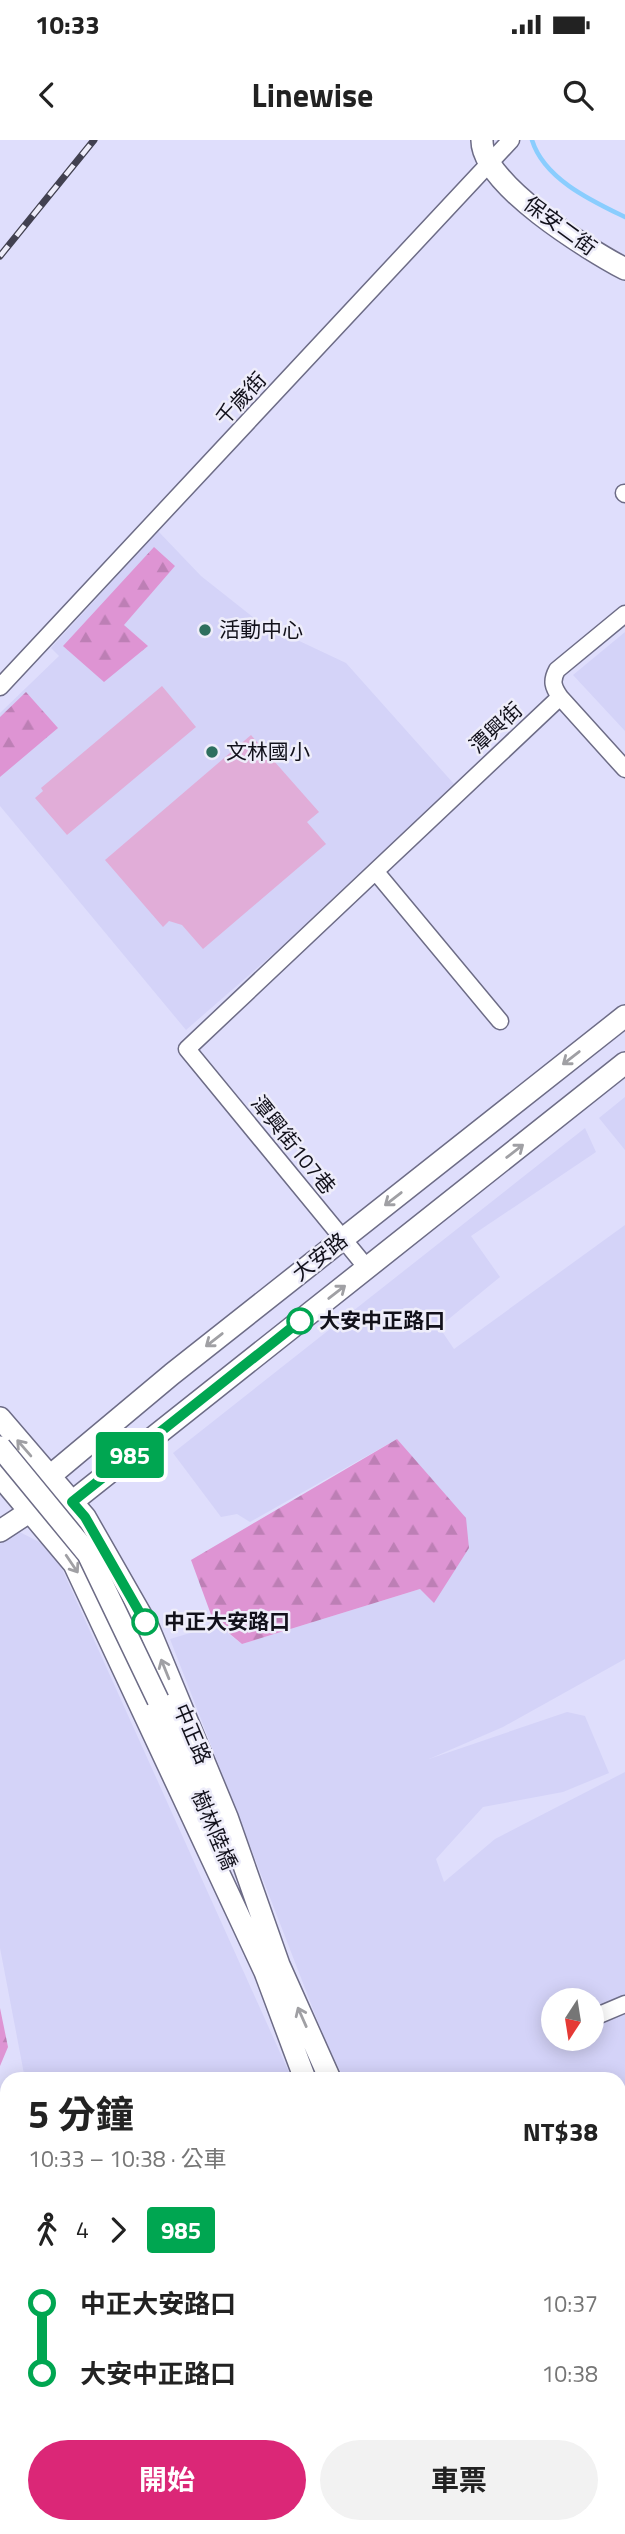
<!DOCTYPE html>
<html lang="zh-TW">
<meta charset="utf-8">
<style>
body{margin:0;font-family:"Titillium Web","Noto Sans TC",sans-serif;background:#f2f2f2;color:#222;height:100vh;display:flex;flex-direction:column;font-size:26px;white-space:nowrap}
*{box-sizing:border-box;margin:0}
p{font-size:23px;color:#767676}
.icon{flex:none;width:38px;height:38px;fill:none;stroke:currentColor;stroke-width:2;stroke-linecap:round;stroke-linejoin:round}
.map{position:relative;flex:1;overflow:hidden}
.side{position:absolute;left:0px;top:1932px;width:626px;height:462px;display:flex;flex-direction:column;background:#fff;border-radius:21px 21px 0 0;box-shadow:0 4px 18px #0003}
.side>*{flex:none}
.badge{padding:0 14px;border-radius:5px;font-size:24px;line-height:46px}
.needle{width:46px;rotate:192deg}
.buttons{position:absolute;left:541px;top:1848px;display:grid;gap:14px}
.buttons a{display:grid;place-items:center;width:63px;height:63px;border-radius:50%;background:#fff;box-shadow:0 4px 18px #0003;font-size:35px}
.map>.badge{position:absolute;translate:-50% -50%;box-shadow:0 0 0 4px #fff}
.legs{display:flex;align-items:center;gap:10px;height:77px;padding:0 28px;font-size:23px}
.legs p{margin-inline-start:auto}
.headline{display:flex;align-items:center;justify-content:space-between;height:119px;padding:0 28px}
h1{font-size:38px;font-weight:700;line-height:52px}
.action{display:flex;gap:14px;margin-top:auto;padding:14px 28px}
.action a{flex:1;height:80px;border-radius:42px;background:#db2777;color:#fff;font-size:28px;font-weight:700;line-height:80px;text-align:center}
.action a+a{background:#f2f2f2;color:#222}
ul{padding:0 28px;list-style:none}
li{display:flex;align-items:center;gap:24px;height:70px;font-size:26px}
li i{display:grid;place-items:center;width:10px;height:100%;margin:0 9px;background:currentColor}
li i::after{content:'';width:18px;height:18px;margin:-9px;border:5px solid;border-radius:50%;background:#fff}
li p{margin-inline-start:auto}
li:first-child i{background:linear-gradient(#0000 50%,currentColor 0)}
li:last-child i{background:linear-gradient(currentColor 50%,#0000 0)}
.status{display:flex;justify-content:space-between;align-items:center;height:49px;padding:0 35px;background:#fff;direction:ltr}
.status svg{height:19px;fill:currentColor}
header{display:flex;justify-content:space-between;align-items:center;height:91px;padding:0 28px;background:#fff;font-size:32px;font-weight:700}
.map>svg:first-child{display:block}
</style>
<div class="status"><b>10:33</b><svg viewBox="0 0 49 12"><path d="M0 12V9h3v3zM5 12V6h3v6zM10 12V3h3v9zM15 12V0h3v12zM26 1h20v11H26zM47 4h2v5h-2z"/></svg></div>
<header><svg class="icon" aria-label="back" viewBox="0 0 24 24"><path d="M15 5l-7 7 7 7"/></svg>Linewise<svg class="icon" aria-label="search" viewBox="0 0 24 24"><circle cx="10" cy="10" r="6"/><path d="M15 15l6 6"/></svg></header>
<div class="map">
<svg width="625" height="2394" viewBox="0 0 625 2394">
<defs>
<pattern id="grass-dots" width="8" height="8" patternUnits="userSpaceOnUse" patternTransform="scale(1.75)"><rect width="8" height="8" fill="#e1add8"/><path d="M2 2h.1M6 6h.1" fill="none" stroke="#c094b9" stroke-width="1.8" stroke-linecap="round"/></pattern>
<pattern id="forest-firs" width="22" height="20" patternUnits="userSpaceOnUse" patternTransform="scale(1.75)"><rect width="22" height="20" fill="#de94d3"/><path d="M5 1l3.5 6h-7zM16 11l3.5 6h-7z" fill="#bd7fb5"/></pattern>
</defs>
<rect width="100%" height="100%" fill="#dfdefc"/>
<path fill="#d4d3f8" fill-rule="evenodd" d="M158,391L201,436L259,482L346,523L454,644L280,808L186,890L0,666V573L59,516L51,508Z
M625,492V591L573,535Z
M625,957V1010L599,978Z
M585,988L596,1012L471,1096L500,1137L439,1187L454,1209L625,1085V1519L503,1587L429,1619L567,1572L585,1576L609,1633L563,1652L483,1667L436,1719L444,1742L495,1699L625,1632V2143L620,2141V1939H344L325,1900L170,1499L217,1485L242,1504L420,1449L434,1462L397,1299L250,1382L237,1374L221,1377L173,1313ZM553,1860H592V1899H553Z
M0,1382L53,1409L292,1939H25L0,1808Z
M620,2186L625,2187V2372L620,2366Z"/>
<path fill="url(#grass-dots)" d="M7,2058V2198L0,2210V2074Z"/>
<path fill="url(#forest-firs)" d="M154,407L175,426L124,485L148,506L104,542L63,506Z
M26,552L58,588L0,637V577Z
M397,1299L466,1378L469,1408L434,1463L420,1449L242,1504L213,1480L191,1420Z
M0,1868L8,1907L0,1926Z
M0,2022L7,2024V2058L0,2074Z"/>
<path fill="#e1add8" d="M162,546L196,587L67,695L35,658L43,651L41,648Z
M251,595L319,672L307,682L326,704L203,809L182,785L169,781L163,787L105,720Z
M0,1974L7,1976V2011L0,2010Z"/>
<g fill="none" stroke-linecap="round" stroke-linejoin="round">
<path stroke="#8acdfe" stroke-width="4.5" d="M532,0C544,39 592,61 625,77"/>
<g stroke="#6d6c86" stroke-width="19">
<path id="street" d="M624,353L625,354
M0,547L511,0
M560,557L625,629
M376,732L500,881
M367,1128L187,909L560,557C553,547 551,541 557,530L625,474
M592,1878L625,1864
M0,2274L7,2275
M91,2387L92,2394
M388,2394L399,2387"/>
</g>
<g stroke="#6d6c86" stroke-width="24">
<path id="secondary" d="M482,0C481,44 589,110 625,129
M0,1278L85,1377L149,1489L227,1677L279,1825L330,1939
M0,1336L74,1424L265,1832L305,1939
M31,1367L50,1336L172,1234L625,876
M0,1391L29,1372L72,1362L625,923
M158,1560L202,1662
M575,2387L580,2394
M618,2387L624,2394"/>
</g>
<use href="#street" stroke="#fff" stroke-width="16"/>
<use href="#secondary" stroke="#fff" stroke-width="21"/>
<g stroke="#424150" stroke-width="7">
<path id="rail" d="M0,116L94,0
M0,1980L7,1981
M620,2153L625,2155
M620,2165L625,2167"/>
</g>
<use href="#rail" stroke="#eeedfa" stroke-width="4.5" stroke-dasharray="13" stroke-linecap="butt"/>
<g stroke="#6d6c86" stroke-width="24" stroke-linecap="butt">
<path id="secondary-bridge" d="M0,1307L88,1414L158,1560"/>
</g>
<use href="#secondary-bridge" stroke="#fff" stroke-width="21"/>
</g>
<defs><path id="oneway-shaft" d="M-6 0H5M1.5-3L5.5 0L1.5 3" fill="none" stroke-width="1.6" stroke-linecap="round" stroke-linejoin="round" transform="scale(1.75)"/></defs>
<g stroke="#a0a0a4">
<use href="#oneway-shaft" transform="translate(571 918) rotate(142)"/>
<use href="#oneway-shaft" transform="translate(515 1011) rotate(-38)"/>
<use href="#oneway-shaft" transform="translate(393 1059) rotate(142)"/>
<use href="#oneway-shaft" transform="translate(337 1152) rotate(-38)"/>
<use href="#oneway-shaft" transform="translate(214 1200) rotate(142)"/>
<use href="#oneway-shaft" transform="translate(24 1308) rotate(-131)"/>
<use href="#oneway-shaft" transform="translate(72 1424) rotate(56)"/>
<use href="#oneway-shaft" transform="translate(165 1529) rotate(-112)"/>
<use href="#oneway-shaft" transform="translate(302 1877) rotate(-114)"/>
</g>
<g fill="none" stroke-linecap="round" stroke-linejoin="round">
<g stroke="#fff" stroke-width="16">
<path id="line-1" d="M145,1482L85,1377L72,1362L300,1181"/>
</g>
<use href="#line-1" stroke="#00a651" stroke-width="10"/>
</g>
<g fill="#2e6f5e" stroke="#eeedfa" stroke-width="2.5">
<circle cx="205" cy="490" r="7"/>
<circle cx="212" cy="612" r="7"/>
</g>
<g fill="#fff" stroke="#00a651" stroke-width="3.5">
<circle cx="300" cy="1181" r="12"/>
<circle cx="145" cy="1482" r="12"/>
</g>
<g text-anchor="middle" stroke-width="5" stroke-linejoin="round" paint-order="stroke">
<g font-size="21" fill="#12111b" stroke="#eeedfa">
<text transform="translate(560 86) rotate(36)" y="7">保安二街</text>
<text transform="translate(241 259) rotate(-47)" y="7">千歲街</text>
<text transform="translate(496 588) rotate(-43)" y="7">潭興街</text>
<text transform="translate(293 1005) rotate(51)" y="7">潭興街107巷</text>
<text transform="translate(320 1117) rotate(-38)" y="7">大安路</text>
<text transform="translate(192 1594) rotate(67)" y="7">中正路</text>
<text transform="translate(214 1690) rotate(67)" y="7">樹林陸橋</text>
</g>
<g font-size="21" fill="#12111b" stroke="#eeedfa" text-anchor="start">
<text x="219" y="497">活動中心</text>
<text x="226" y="619">文林國小</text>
</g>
<g font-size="21" font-weight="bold" fill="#12111b" stroke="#eeedfa" text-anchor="start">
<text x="319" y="1188">大安中正路口</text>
<text x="164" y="1489">中正大安路口</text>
</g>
</g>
</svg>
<div class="buttons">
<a><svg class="needle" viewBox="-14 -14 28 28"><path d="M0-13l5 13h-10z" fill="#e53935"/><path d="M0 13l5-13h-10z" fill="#767676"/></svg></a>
</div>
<b class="badge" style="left:130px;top:1315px;background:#00a651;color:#fff">985</b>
<section class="side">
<div class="headline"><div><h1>5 分鐘</h1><p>10:33 – 10:38 · 公車</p></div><b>NT$38</b></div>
<div class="legs"><svg class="icon" aria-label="walk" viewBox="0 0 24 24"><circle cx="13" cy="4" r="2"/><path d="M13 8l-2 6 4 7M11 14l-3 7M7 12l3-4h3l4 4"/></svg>4<svg class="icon" aria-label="forward" viewBox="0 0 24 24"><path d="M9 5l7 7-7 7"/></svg><b class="badge" style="background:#00a651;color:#fff">985</b></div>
<ul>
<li><i style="color:#00a651"></i><b>中正大安路口</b><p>10:37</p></li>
<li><i style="color:#00a651"></i><b>大安中正路口</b><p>10:38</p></li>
</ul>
<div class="action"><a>開始</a><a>車票</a></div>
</section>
</div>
